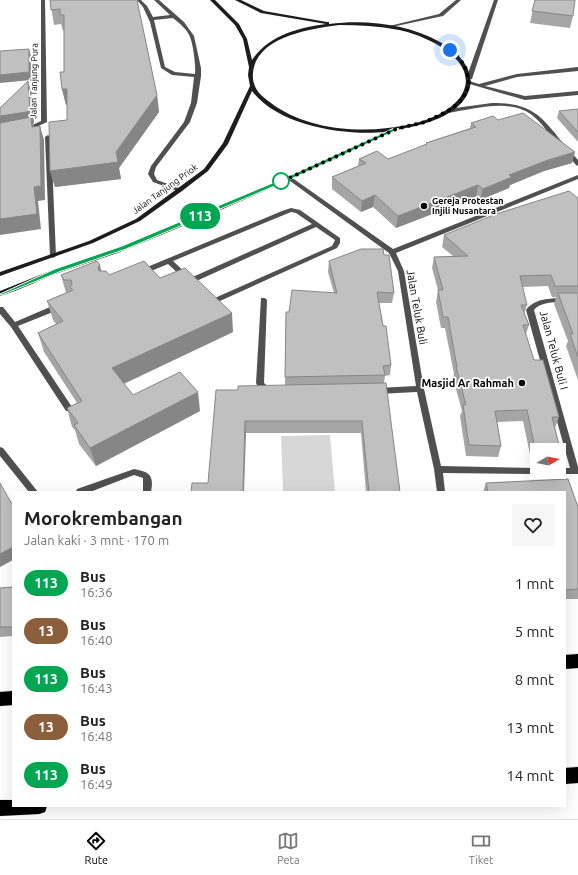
<!DOCTYPE html>
<html lang="id">
<meta charset="utf-8">
<style>
body{margin:0;font-family:Ubuntu,sans-serif;background:#f6f6f6;color:#222;height:100vh;display:flex;flex-direction:column;font-size:15px;white-space:nowrap}
*{box-sizing:border-box;margin:0}
p{font-size:13px;color:#767676}
.icon{flex:none;width:22px;height:22px;fill:none;stroke:currentColor;stroke-width:2;stroke-linecap:round;stroke-linejoin:round}
.map{position:relative;flex:1;overflow:hidden}
.side{position:absolute;left:12px;top:491px;width:554px;height:316px;display:flex;flex-direction:column;background:#fff;border-radius:0px;box-shadow:0 4px 16px #0002}
.side>*{flex:none}
.badge{padding:0 8px;border-radius:13px;font-size:14px;line-height:26px}
.needle{width:26px;rotate:80deg}
.tools{position:absolute;left:530px;top:443px;display:grid;gap:8px}
.tools a{display:grid;place-items:center;width:36px;height:36px;border-radius:0px;background:#fff;box-shadow:0 4px 16px #0002;font-size:20px}
.you{position:absolute;width:20px;height:20px;margin:-10px;border:3px solid #fff;border-radius:50%;background:#1a73e8;box-shadow:0 0 0 6px #1a73e833}
.map>.badge{position:absolute;translate:-50% -50%;box-shadow:0 0 0 2px #fff}
.round{display:grid;place-items:center;flex:none;width:42px;height:42px;border-radius:0px;background:#f6f6f6}
.overview{display:flex;align-items:center;justify-content:space-between;height:68px;padding:0 12px}
h1{font-size:19px;font-weight:700;line-height:30px}
ul{padding:0;list-style:none}
li{display:flex;align-items:center;gap:12px;height:48px;padding:0 12px}
li div{flex:1}
li b{display:block;font-size:15px}
li em{font-style:normal}
li .badge{min-width:44px;font-weight:700;text-align:center}
.dock{display:flex;justify-content:space-around;align-items:center;height:56px;border-top:1px solid #e0e0e0;background:#fff;font-size:11px;color:#767676}
.dock a{display:grid;justify-items:center;gap:2px}
.dock .selected{color:#000}
.map>svg:first-child{display:block}
</style>
<div class="map">
<svg width="578" height="819" viewBox="0 0 578 819">
<rect width="100%" height="100%" fill="#fff"/>
<path fill="#d7d7d7" d="M330,435L335,492H283L281,436Z"/>
<g fill="none" stroke-linecap="round" stroke-linejoin="round">
<g stroke="#dbdbdb" stroke-width="1">
<path id="trunk" d="M578,654V668L565,669V655Z
M13,691V705L0,706V692Z
M578,767V783L565,784V768Z
M0,800H13V806H47L45,812L39,814L0,816Z"/>
</g>
<path fill="#505050" fill-rule="evenodd" d="M137,0H141L147,6L153,17L170,15L154,0H159L184,22L194,36L201,68V76L197,103L190,122L156,167L154,174L157,180L182,189L183,190L180,192L153,182L148,174L151,166L184,122L191,103L194,77L172,75L161,68L150,22L143,7ZM173,18C179,23 187,29 190,37C193,44 196,66 195,74L175,72L165,67L154,20Z
M578,67V71L517,77L485,86L525,96L578,91V95L525,100L466,83L469,81L479,84L517,74Z
M48,135L51,137L56,256L53,258L50,256L45,137Z
M291,208L300,210L340,238V243L337,248L211,305L207,303L208,301L332,246L335,240L316,227L192,283H188L187,281L188,279L312,224L296,213L291,212L173,261L188,275L189,277L188,279H184L168,264L144,274H140L139,272L140,270L282,211Z
M57,304H60L64,306L63,308L18,326L72,407L73,409L72,411H66L11,327L0,314V307H3L15,322Z
M0,447L3,448L38,492H29L0,456Z
M134,469C150,472 154,475 151,492H143V478L134,475L90,492H76L77,489Z"/>
<path fill="#505050" fill-rule="evenodd" d="M41,0H45L47,122L28,131L26,130V128L41,121Z
M492,103C530,103 540,114 562,142L557,143C549,134 542,123 532,115C510,98 474,109 448,113L445,111L448,109Z
M567,149L569,150L578,160V166L576,165L564,151Z
M578,175V179L396,253L404,271L424,389L441,466L537,468V472H541L537,474L443,473L445,492H437L434,469L417,392L377,394L373,391L377,388L416,386L398,271L389,253L286,178L289,176L291,177L393,249Z
M261,298H265L267,300L264,383L273,391L269,394L259,389L256,383Z
M559,298L578,299V303C565,303 543,299 534,310L578,467V474H559L555,472H559V468H570L526,310C534,299 547,299 559,298Z"/>
<path fill="#505050" fill-rule="evenodd" d="M456,0H461L443,16L387,28L385,27L439,14Z
M494,0H498L472,79L467,80L466,79Z"/>
<path fill="#1d1d1d" fill-rule="evenodd" d="M210,0H215L239,24L247,39L252,60C269,35 298,28 326,24L261,13L235,0H241L264,11L327,22H329V24C366,19 408,24 440,42C462,54 482,77 463,101C451,116 429,123 411,127C406,128 399,129 394,131C388,133 380,138 373,141C346,154 318,167 291,179C237,203 182,227 127,249C106,258 83,264 61,272C41,279 21,290 0,296V291L55,269L122,247L287,177L385,132C345,136 278,126 252,91L228,144L208,171L182,191L140,221L93,243L0,276V272L89,241L136,219L204,169L223,143L250,86L248,75L249,67L243,39L235,25ZM339,25C359,25 379,26 399,30C425,35 483,61 461,96C451,111 429,120 412,124C368,134 314,132 275,106C270,102 265,99 261,95C255,89 252,81 253,73C256,36 311,29 339,25Z"/>
<use href="#trunk" fill="#000" fill-rule="evenodd"/>
</g>
<path fill="#a5a5a5" d="M50,0L157,95L159,112L119,168L121,179L55,187L50,171L67,120V105H66L62,89L64,72V30L63,31L61,24L54,25Z
M535,0L573,16L570,28L530,23Z
M578,109V142L557,118L559,111Z
M498,120L572,163L544,171L510,185L509,188L480,200L476,197L396,228L373,207L361,212L332,189V177L358,166L359,159H388L426,145V143L470,128L471,123Z
M578,198V380L566,346L568,341L554,304L556,297H552L548,286L522,287L527,305L524,314L529,325L526,334L534,360L559,417L555,428L560,449L559,452V450H537V459H531L523,421L497,422L501,446L498,457L466,456L460,416L462,411L453,378L454,374L445,328H441L436,302L438,290L432,268L434,257L453,256L442,247L444,235Z
M384,255L394,293L392,303H379L391,365L390,375L385,376L384,383L400,492H366L361,433H246L208,483L238,390L285,385L286,312H289L334,293L328,272L329,261Z
M102,271L109,275L160,278L233,332L124,384L133,395L200,411L96,466L79,444L75,430L72,427L67,408L77,403L44,352L38,333L56,324L53,320L47,301L66,293L61,275Z
M568,479L578,507V599H565V492H483L486,483Z
M13,587V636L0,637V588Z"/>
<path fill="#868686" d="M29,49L31,56V80L0,83V75Z
M28,81L32,95L34,123L33,124L35,131L0,130V116Z
M62,89H67L71,105H66Z
M157,95L159,112L119,168L121,179L55,187L50,171L116,152Z
M40,126L44,140L45,200L38,201L41,229L0,235V219Z
M575,152L572,163L544,171L510,185L509,188L480,200L483,189L509,175L548,160Z
M478,185L476,197L396,228L398,216Z
M375,195L373,207L361,212L362,201Z
M100,265L104,284L98,267Z
M232,313L233,332L116,387L112,368Z
M198,392L200,411L96,466L90,448Z
M245,421L246,433L244,492H243Z
M13,547V560L0,567V554Z"/>
<path fill="#c0c0c0" stroke="#868686" d="M50,0H137L157,95L116,152L118,162L50,171L49,122L67,120V89H62L60,72H64V15H60V9L51,10Z
M535,0H575L573,16L532,11Z
M29,49V72L0,75V51Z
M28,81L30,110L27,112L0,116V108Z
M578,109V132L559,111Z
M523,113L575,152L548,160L509,175L512,177L483,189L478,185L398,216L375,195L362,201L332,177L366,163L359,159L377,151L388,159L427,144L426,143L476,127L471,123L493,116L498,120Z
M31,117L32,127L40,126L41,186L34,187L37,214L0,219V123Z
M569,191L578,198V286H555L551,275L520,276L527,305H521L529,325H523L534,360H543L559,417H552L560,449L535,448L527,410L495,411L501,446L469,445L463,405H466L456,367H457L448,317H443L438,290H443L434,257L468,256L444,235L496,214Z
M361,249H383L384,255H389L394,293L377,292L383,326H386L391,365L383,366L385,375L285,377L286,312H289L292,290L337,293L329,261Z
M97,261L100,265L98,267L99,271H106L109,275L144,261L160,278L185,268L232,313L112,368L133,395L180,372L198,392L90,448L74,425L78,423L67,408L82,401L38,333L63,321L47,301L73,290L70,287L72,284L71,280H64L61,275Z
M558,293H578V357L570,334H573Z
M386,383L400,492H369L362,421H245L243,492H191L192,483H208L216,390H238V386Z
M568,479L578,507V589L565,590V492H488L486,483Z
M0,483L13,506V547L0,554Z
M13,587V627H0V588Z"/>
<path fill="#00a651" stroke="#fff" d="M394,128L399,129L291,179L126,249L59,272L2,295H0V294L55,269L122,246L287,177Z"/>
<g fill="none" stroke-linecap="round" stroke-linejoin="round">
<path stroke="#000" stroke-width="4" stroke-dasharray="0 7.2" d="M281,181L276,184L396,129L425,122L448,111L459,103L466,93L469,83L466,69L460,59L450,50"/>
</g>
<circle fill="#fff" stroke="#00a651" stroke-width="2" cx="281" cy="181" r="8"/>
<g fill="#000" stroke="#fff" stroke-width="1.5">
<circle cx="424" cy="206" r="4"/>
<circle cx="522" cy="383" r="4"/>
</g>
<g text-anchor="middle" stroke-width="3.5" stroke-linejoin="round" paint-order="stroke">
<g font-size="9" fill="#000" stroke="#fff">
<text transform="translate(34 81) rotate(-89)" y="3">Jalan Tanjung Pura</text>
<text transform="translate(165 189) rotate(-36)" y="3">Jalan Tanjung Priok</text>
</g>
<g font-size="9" font-weight="bold" fill="#000" stroke="#fff" text-anchor="start">
<text x="432" y="204">Gereja Protestan<tspan x="432" dy="10">Injili Nusantara</tspan></text>
</g>
<g font-size="11" fill="#000" stroke="#fff">
<text transform="translate(417 307) rotate(80)" y="4">Jalan Teluk Buli</text>
<text transform="translate(554 350) rotate(75)" y="4">Jalan Teluk Buli I</text>
</g>
<g font-size="11" font-weight="bold" fill="#000" stroke="#fff" text-anchor="end">
<text x="514" y="387">Masjid Ar Rahmah</text>
</g>
</g>
</svg>
<div class="tools">
<a><svg class="needle" viewBox="-14 -14 28 28"><path d="M0-13l5 13h-10z" fill="#e53935"/><path d="M0 13l5-13h-10z" fill="#767676"/></svg></a>
</div>
<div class="you" style="left:450px;top:50px"></div>
<b class="badge" style="left:200px;top:216px;background:#00a651;color:#fff">113</b>
<section class="side">
<div class="overview"><div><h1>Morokrembangan</h1><p>Jalan kaki · 3 mnt · 170 m</p></div><a class="round"><svg class="icon" aria-label="heart" viewBox="0 0 24 24"><path d="M12 20l-8-8c-3-5 5-10 8-4 3-6 11-1 8 4z"/></svg></a></div>
<ul>
<li><span class="badge" style="background:#00a651;color:#fff">113</span><div><b>Bus</b><p>16:36</p></div><em>1 mnt</em></li>
<li><span class="badge" style="background:#8b5e3c;color:#fff">13</span><div><b>Bus</b><p>16:40</p></div><em>5 mnt</em></li>
<li><span class="badge" style="background:#00a651;color:#fff">113</span><div><b>Bus</b><p>16:43</p></div><em>8 mnt</em></li>
<li><span class="badge" style="background:#8b5e3c;color:#fff">13</span><div><b>Bus</b><p>16:48</p></div><em>13 mnt</em></li>
<li><span class="badge" style="background:#00a651;color:#fff">113</span><div><b>Bus</b><p>16:49</p></div><em>14 mnt</em></li>
</ul>
</section>
</div>
<nav class="dock">
<a class="selected"><svg class="icon" aria-label="directions" viewBox="0 0 24 24"><path d="M12 3l9 9-9 9-9-9zM9 14v-3h6M13 9l2 2-2 2"/></svg>Rute</a>
<a><svg class="icon" aria-label="map" viewBox="0 0 24 24"><path d="M3 6l6-2 6 2 6-2v14l-6 2-6-2-6 2zM9 4v14M15 6v14"/></svg>Peta</a>
<a><svg class="icon" aria-label="tickets" viewBox="0 0 24 24"><path d="M3 7h18v10H3zM15 7v10"/></svg>Tiket</a>
</nav>
